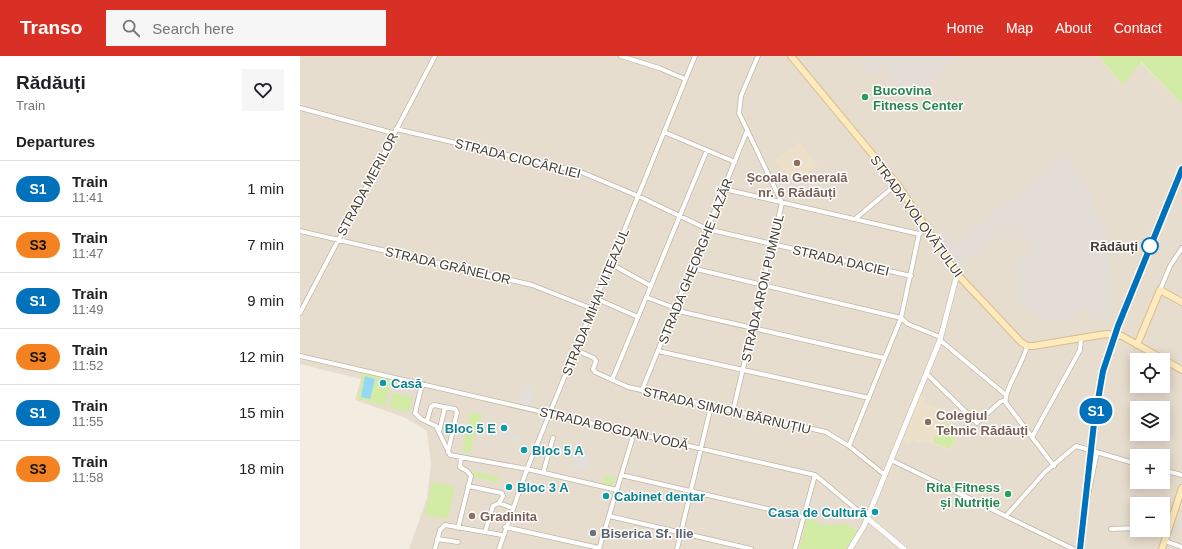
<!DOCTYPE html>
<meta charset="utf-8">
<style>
body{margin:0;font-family:Arial,sans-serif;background:#f6f6f6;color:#202124;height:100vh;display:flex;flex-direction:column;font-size:15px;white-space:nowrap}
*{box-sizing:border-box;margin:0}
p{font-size:13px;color:#757577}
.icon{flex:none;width:22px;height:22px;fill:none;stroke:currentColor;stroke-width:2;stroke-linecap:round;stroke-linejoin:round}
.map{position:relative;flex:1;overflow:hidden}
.panel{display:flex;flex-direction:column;background:#fff;width:300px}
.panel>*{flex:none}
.badge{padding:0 8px;border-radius:13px;font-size:14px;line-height:26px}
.buttons{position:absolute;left:830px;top:297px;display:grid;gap:8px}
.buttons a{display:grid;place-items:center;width:40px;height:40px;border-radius:0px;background:#fff;box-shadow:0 2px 10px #0003;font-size:20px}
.map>.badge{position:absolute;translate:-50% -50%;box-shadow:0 0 0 2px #fff}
h2{padding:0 16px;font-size:15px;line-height:36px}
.round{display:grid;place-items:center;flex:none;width:42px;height:42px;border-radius:0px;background:#f6f6f6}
.overview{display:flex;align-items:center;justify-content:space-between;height:68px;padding:0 16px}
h1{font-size:19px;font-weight:800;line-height:30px}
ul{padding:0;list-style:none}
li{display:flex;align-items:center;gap:12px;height:56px;padding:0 16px;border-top:1px solid #e0e0e0}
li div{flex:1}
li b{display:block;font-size:15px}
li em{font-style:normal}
li .badge{min-width:44px;font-weight:700;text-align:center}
header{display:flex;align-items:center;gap:24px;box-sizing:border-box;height:56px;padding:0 20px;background:#d93025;color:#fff}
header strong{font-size:19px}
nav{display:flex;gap:22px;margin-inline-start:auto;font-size:14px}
.search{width:280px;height:36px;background:#f6f6f6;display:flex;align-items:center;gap:10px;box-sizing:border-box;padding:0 14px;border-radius:0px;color:#757577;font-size:15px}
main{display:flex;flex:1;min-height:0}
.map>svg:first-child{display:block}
</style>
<header>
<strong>Transo</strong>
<div class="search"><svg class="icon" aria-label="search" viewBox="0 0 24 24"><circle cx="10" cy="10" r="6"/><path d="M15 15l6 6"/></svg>Search here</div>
<nav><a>Home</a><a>Map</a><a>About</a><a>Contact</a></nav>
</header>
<main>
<section class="panel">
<div class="overview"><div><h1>Rădăuți</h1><p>Train</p></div><a class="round"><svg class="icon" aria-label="heart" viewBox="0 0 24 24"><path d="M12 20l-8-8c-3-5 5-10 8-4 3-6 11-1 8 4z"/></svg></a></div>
<h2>Departures</h2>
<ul>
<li><span class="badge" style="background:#0072bc;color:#fff">S1</span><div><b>Train</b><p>11:41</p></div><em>1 min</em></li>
<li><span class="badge" style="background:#f58220;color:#111">S3</span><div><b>Train</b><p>11:47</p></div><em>7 min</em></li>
<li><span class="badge" style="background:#0072bc;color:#fff">S1</span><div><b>Train</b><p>11:49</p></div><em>9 min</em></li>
<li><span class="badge" style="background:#f58220;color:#111">S3</span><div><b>Train</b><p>11:52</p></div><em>12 min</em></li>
<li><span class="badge" style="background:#0072bc;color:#fff">S1</span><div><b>Train</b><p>11:55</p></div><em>15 min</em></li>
<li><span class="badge" style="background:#f58220;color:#111">S3</span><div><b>Train</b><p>11:58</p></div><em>18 min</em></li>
</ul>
</section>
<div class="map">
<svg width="882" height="493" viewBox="0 0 882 493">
<rect width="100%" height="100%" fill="#f2ece1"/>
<path fill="#e7ddce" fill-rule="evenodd" d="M0,0H799L821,28L840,6L882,48V493H109L127,442L131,408L127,375L106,362L55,344L61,323L0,308ZM837,304H863V330H837ZM837,352H863V378H837ZM837,400H863V426H837ZM837,448H863V474H837Z"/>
<path fill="#e4ddd6" d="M567,0H661L613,39L603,27L600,28L584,8L570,19L559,7Z
M765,98L778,116L791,139L794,152L805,170L814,243L811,258L792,265L786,253L768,264L746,263L718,248L715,209L732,193L718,176L707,185L700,179L659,211L639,182L648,174L658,185Z"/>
<path fill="#ede0c9" d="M499,86L518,109L501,124H491L475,104Z
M621,337L627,343L625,346L645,356L642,364L653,369L660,376L650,395L624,385L622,388L612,384L610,389L602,386Z"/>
<path fill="#f5d4d2" d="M840,294L859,304H837V315L830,312Z"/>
<path fill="#d2eba5" d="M799,0H882V48L841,6L822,29Z
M63,315L92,322L85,350L57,343L63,321L61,320Z
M93,337L113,342L109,356L89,351Z
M171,356L182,359L180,367L178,366L170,397L162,395Z
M642,366L658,376L650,393L633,386Z
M174,415L199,421L198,427L173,421Z
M305,419L315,422L312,430L302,428Z
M132,426L155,431L148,463L125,459Z
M507,461L523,469L546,468L559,476L548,493H500Z"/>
<path fill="#e2deda" d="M484,116L491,125L479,135L473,125Z
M223,331L235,334L231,349L219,346Z
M188,375L221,380L220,386L187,380Z
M274,397L291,401L287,414L270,410Z"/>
<path fill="#96d7f6" d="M65,320L75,323L70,343L61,341Z"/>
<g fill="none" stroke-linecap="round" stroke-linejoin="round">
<g stroke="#c1b5a6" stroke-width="5.5">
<path id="minor" d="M321,0L359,12L385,23
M0,52L93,77
M96,73L281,116L338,140L407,173L611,220
M364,76L435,106
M424,133L619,178
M555,163L597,128
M0,175L232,229L293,253
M311,208L351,230
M392,212L601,262L608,268L640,281
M860,234L870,210L882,192
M346,241L375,252
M297,243L338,261
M374,254L584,302
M0,257L135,0
M640,284L706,339
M727,290C724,306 703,335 706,347L754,410
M276,294L294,302L296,305L293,313L295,316L328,331L526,376L549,390L585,419
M358,295L569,342
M0,300L515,419L567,462
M626,317L677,367L700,346L705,344
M312,324L407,94
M122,328L115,357L121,363L136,370L150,399L227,413L317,434
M342,334L447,75
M433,355L482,147L439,57L441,40L458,0
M127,365L131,351L134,349L155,353L157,356L148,396
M139,376L145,351
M732,381L780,294L781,283
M549,390L601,262L619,178L627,172
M591,404L773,493
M863,414L882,419
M243,417L253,382
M321,419L503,461
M168,430L202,437L203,440L199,447L212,452
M309,460L451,493
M706,460L745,416L776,390L837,408
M205,471L299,492
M158,472L171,420L167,415L160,411L161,401
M863,472H869
M811,473L837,472
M781,474L797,396
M185,476L193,450L199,447
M137,483L158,486
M865,485L882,491
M135,493L140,474L145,469L202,479
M199,493L227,413L395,0
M299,493L334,377
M377,493L411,350
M495,493L515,419"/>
</g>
<g stroke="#c1b5a6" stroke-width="6">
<path id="tertiary" d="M567,462L604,493
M550,493L564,470L640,284L657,218"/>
</g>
<g stroke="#d6bd8c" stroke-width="8">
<path id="secondary" d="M491,0L597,128L657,218L721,286L727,290H733L806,278L822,280L882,314
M837,289L860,234L882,246
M862,493L882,432"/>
</g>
<use href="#minor" stroke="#fff" stroke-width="4"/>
<use href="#tertiary" stroke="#fff" stroke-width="5"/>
<use href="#secondary" stroke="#ffeabe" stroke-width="6"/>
<path stroke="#939393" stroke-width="1" stroke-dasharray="5 5" stroke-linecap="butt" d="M780,493L794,367L803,315L815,279L882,113"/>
</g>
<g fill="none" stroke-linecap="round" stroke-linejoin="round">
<g stroke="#fff" stroke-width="9">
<path id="line" d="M780,493L794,367L803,315L818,270L882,113"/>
</g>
<use href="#line" stroke="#0072bc" stroke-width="6"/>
</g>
<g fill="#2e9e5b" stroke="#fff" stroke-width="1.5">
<circle cx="565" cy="41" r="4"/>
<circle cx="708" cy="438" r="4"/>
</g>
<g fill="#8d6e63" stroke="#fff" stroke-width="1.5">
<circle cx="497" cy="107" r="4"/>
<circle cx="628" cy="366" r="4"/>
<circle cx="172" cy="460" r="4"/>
</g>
<circle fill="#fff" stroke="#0072bc" stroke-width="2" cx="850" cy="190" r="8"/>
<g fill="#0f9aa8" stroke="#fff" stroke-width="1.5">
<circle cx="83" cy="327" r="4"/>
<circle cx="204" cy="372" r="4"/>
<circle cx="224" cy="394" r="4"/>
<circle cx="209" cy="431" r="4"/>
<circle cx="306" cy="440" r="4"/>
<circle cx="575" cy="456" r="4"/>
</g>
<circle fill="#6b7280" stroke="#fff" stroke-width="1.5" cx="293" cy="477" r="4"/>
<g text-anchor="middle" stroke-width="3" stroke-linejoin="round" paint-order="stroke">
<g font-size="13" font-weight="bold" fill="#27864d" stroke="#fff" text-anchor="start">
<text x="573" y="39">Bucovina<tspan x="573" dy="15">Fitness Center</tspan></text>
<text x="700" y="436" text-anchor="end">Rita Fitness<tspan x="700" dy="15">și Nutriție</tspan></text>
</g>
<g font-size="13" fill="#443b31" stroke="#fff">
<text transform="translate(218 102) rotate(14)" y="5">STRADA CIOCÂRLIEI</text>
<text transform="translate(67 128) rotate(-62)" y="5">STRADA MERILOR</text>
<text transform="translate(617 160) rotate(54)" y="5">STRADA VOLOVĂȚULUI</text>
<text transform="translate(541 204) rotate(13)" y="5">STRADA DACIEI</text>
<text transform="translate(395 205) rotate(-68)" y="5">STRADA GHEORGHE LAZĂR</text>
<text transform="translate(148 209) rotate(13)" y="5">STRADA GRÂNELOR</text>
<text transform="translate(462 232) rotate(-77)" y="5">STRADA ARON PUMNUL</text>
<text transform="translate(295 246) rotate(-68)" y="5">STRADA MIHAI VITEAZUL</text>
<text transform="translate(427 354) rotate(13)" y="5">STRADA SIMION BĂRNUȚIU</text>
<text transform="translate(314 372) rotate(13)" y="5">STRADA BOGDAN VODĂ</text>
</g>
<g font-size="13" font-weight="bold" fill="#785e54" stroke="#fff" text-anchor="start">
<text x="497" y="126" text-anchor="middle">Școala Generală<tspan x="497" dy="15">nr. 6 Rădăuți</tspan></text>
<text x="636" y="364">Colegiul<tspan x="636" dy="15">Tehnic Rădăuți</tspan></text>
<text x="180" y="465">Gradinita</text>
</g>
<g font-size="13" font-weight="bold" fill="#443b31" stroke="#fff" text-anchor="end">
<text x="838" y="195">Rădăuți</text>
</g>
<g font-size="13" font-weight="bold" fill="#0d838f" stroke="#fff" text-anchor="start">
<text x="91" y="332">Casă</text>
<text x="196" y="377" text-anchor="end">Bloc 5 E</text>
<text x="232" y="399">Bloc 5 A</text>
<text x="217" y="436">Bloc 3 A</text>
<text x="314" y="445">Cabinet dentar</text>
<text x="567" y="461" text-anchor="end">Casa de Cultură</text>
</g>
<g font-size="13" font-weight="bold" fill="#5b616d" stroke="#fff" text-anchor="start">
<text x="301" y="482">Biserica Sf. Ilie</text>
</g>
</g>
</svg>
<div class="buttons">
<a><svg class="icon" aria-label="locate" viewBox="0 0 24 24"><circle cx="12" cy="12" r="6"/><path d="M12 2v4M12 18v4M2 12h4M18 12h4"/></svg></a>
<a><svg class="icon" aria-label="layers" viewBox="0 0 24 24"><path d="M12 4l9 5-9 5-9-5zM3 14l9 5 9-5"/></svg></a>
<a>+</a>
<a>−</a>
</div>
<b class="badge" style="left:796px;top:355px;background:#0072bc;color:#fff">S1</b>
</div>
</main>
